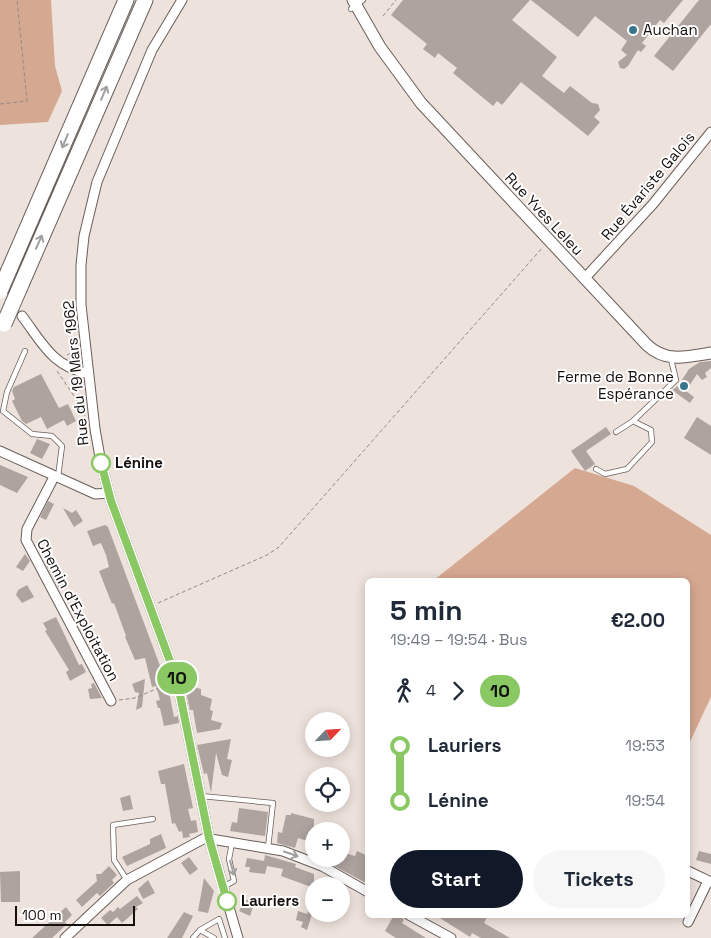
<!DOCTYPE html>
<meta charset="utf-8">
<style>
body{margin:0;font-family:"Space Grotesk",sans-serif;background:#f6f6f7;color:#1f2937;height:100vh;display:flex;flex-direction:column;font-size:19px;white-space:nowrap}
*{box-sizing:border-box;margin:0}
p{font-size:16px;color:#747a83}
.icon{flex:none;width:28px;height:28px;fill:none;stroke:currentColor;stroke-width:2;stroke-linecap:round;stroke-linejoin:round}
.map{position:relative;flex:1;overflow:hidden}
.sheet{position:absolute;left:365px;top:578px;width:325px;height:340px;display:flex;flex-direction:column;background:#fff;border-radius:8px;box-shadow:0 2px 12px #0003}
.sheet>*{flex:none}
.badge{padding:0 10px;border-radius:16px;font-size:18px;line-height:32px}
.needle{width:32px;rotate:65deg}
.controls{position:absolute;left:305px;top:712px;display:grid;gap:10px}
.controls a{display:grid;place-items:center;width:45px;height:45px;border-radius:50%;background:#fff;box-shadow:0 2px 12px #0003;font-size:25px}
.scale{position:absolute;left:15px;bottom:12px;width:120px;box-sizing:border-box;padding-left:5px;border:2px solid #14100e;border-top:0;font-size:14px;line-height:18px;white-space:nowrap;color:#14100e;-webkit-text-stroke:4px #fff;paint-order:stroke}
.map>.badge{position:absolute;translate:-50% -50%;box-shadow:0 0 0 2px #fff}
.legs{display:flex;align-items:center;gap:8px;height:55px;padding:0 25px;font-size:16px}
.legs p{margin-inline-start:auto}
.head{display:flex;align-items:center;justify-content:space-between;height:85px;padding:0 25px}
h1{font-size:28px;font-weight:700;line-height:38px}
.button{display:flex;gap:10px;margin-top:auto;padding:10px 25px}
.button a{flex:1;height:58px;border-radius:30px;background:#111827;color:#fff;font-size:20px;font-weight:700;line-height:58px;text-align:center}
.button a+a{background:#f6f6f7;color:#1f2937}
ul{padding:0 25px;list-style:none}
li{display:flex;align-items:center;gap:18px;height:55px;font-size:19px}
li i{display:grid;place-items:center;width:8px;height:100%;margin:0 6px;background:currentColor}
li i::after{content:'';width:12px;height:12px;margin:-6px;border:4px solid;border-radius:50%;background:#fff}
li p{margin-inline-start:auto}
li:first-child i{background:linear-gradient(#0000 50%,currentColor 0)}
li:last-child i{background:linear-gradient(currentColor 50%,#0000 0)}
.map>svg:first-child{display:block}
</style>
<div class="map">
<svg width="711" height="938" viewBox="0 0 711 938">
<rect width="100%" height="100%" fill="#eee2dc"/>
<path fill="#d5a891" d="M0,0H51L55,66L62,91L48,122L0,125Z
M575,468L634,486L711,535V697L688,746V580H434Z"/>
<path fill="#aea39e" d="M403,0H530L512,20L557,57L542,76L564,93L570,86L592,103L598,104L600,110L594,117L600,122L588,136L521,82L502,105L497,101L493,106L453,73L457,68L438,53L435,58L423,49L427,44L391,15Z
M531,0H683L664,23L660,20L642,43L646,46L641,52L638,50L628,66L624,69L620,68L618,62L627,55L621,50L627,41L595,16L578,37Z
M699,0H711V24L673,71L654,56Z
M711,361V368L705,373L707,377L702,380L697,374L686,391L694,397L690,403L672,390L678,386L689,369L700,362Z
M41,374L59,408L68,404L76,421L67,426L64,420L47,429L41,417L26,424L22,421L12,401L15,399L12,391L14,387Z
M697,417L711,426V455L684,438Z
M606,427L611,434L586,451L595,464L585,471L571,451Z
M37,439L50,444L42,459L30,453Z
M0,465L28,477L17,493L0,485Z
M48,501L54,504L46,520L40,517Z
M63,508L72,513L76,510L83,521L74,527Z
M105,525L108,527L168,687L174,717L178,716L179,723L164,726L160,708H158L156,701L160,700L156,686L152,687L145,658L135,660L125,637L126,636L114,603L112,604L99,571L109,567L106,555L101,543L93,546L87,531Z
M25,554L30,561L23,571L16,567Z
M51,561L58,581L61,580L64,588L59,589L45,563Z
M27,585L34,597L22,603L16,595L18,590Z
M56,617L79,665L82,664L86,672L70,681L66,672L69,670L45,631L47,630L43,623Z
M145,679L142,707L136,710L139,693L135,692L132,684Z
M94,683L102,698L90,699L88,689L92,688L91,684Z
M187,685L201,689V695L212,699L210,710L213,711L211,720L222,723L220,729L197,733L193,710H190L186,692L188,691Z
M231,739L227,759L232,760L228,777L222,775L216,753L211,793L207,773L204,774L197,745Z
M184,764L193,808L188,809L191,821L196,820L198,832L189,834L190,837L183,838L182,831L179,832L175,823L172,824L165,784H161L158,771Z
M130,795L133,809L123,811L120,798Z
M239,808L268,812L265,836L230,831L232,822L237,823Z
M291,813L314,819V843L298,838L295,848L277,843L278,832L282,833L286,815H291Z
M161,834L166,848L127,866L122,857L150,844V839Z
M357,851L368,856L365,870L368,872V884L321,859H341V852L355,856Z
M699,851L711,854V864L696,860Z
M265,855L296,864L295,867L314,874V888L281,876L283,869L267,866L265,874L249,872L250,867H245L247,858L264,861Z
M189,857L198,869L190,875L181,863Z
M109,866L117,875L112,880L114,883L100,896L97,893L82,907L76,900L97,881L96,874H101Z
M20,871V902H1L0,872Z
M204,878L214,891L208,913L198,911Z
M148,880L155,893L143,899L138,889Z
M137,896L143,903L136,907L138,909L122,923L117,917L108,925L101,918L110,910L113,912L118,907L120,909Z
M245,899L254,904L250,916L239,911Z
M66,907L72,915L65,922L67,924L52,938H32Z
M311,907L314,908L307,930L301,927L303,922L296,920L298,911L307,914Z
M184,912L193,916L182,938H167Z
M394,915L404,919L402,923L426,938H396L385,931Z
M435,915H488L484,923L510,938H481L472,933L470,937Z"/>
<g fill="none" stroke-linecap="round" stroke-linejoin="round">
<g stroke="#685e59" stroke-width="6">
<path id="lane" d="M351,9L363,0
M25,351L7,392L3,411L32,434L52,436L62,446L58,477
M616,432L633,421
M596,469L605,474L627,469L652,442L651,430L633,421L676,380L671,359
M201,796L273,803L268,848
M127,880L114,860L113,825L153,819
M223,887L234,881L229,859L232,843
M200,930L219,919L225,938
M193,938L200,930L214,938"/>
</g>
<g stroke="#685e59" stroke-width="11">
<path id="street" d="M182,0L152,50L97,182L84,236L81,265V305L95,429L101,463L111,501L177,680L209,838L238,938
M584,279L653,204L711,132
M22,316C43,344 52,366 89,374
M0,451L95,494L109,493
M54,477L27,529L26,540L111,701
M688,871L711,882
M409,915L451,938
M688,922L708,881
M65,938L127,880L205,838L283,851L322,866L368,892"/>
</g>
<g stroke="#685e59" stroke-width="13">
<path id="secondary" d="M353,0L380,47L421,103L647,345C666,363 687,357 711,353"/>
</g>
<g stroke="#685e59" stroke-width="17">
<path id="highway" d="M9,270L126,0
M20,287L145,0"/>
</g>
<path stroke="#948b87" stroke-width="1" stroke-dasharray="4 2.5" stroke-linecap="butt" d="M383,16L396,0
M0,104L27,101L17,0
M67,355L74,352L76,342
M57,371L76,399L85,416
M158,603L267,555L279,547L543,247
M119,700L135,698L170,683"/>
<use href="#lane" stroke="#fff" stroke-width="4.5"/>
<use href="#street" stroke="#fff" stroke-width="9"/>
<use href="#secondary" stroke="#fff" stroke-width="11"/>
<use href="#highway" stroke="#fff" stroke-width="15"/>
<g stroke="#685e59" stroke-width="17" stroke-linecap="butt">
<path id="highway-bridge" d="M0,291L9,270
M4,324L20,287"/>
</g>
<use href="#highway-bridge" stroke="#fff" stroke-width="15"/>
</g>
<defs><path id="oneway-shaft" d="M-6 0H5M1.5-3L5.5 0L1.5 3" fill="none" stroke-width="1.6" stroke-linecap="round" stroke-linejoin="round" transform="scale(1.25)"/></defs>
<g stroke="#a19f9f">
<use href="#oneway-shaft" transform="translate(104 93) rotate(-67)"/>
<use href="#oneway-shaft" transform="translate(65 141) rotate(113)"/>
<use href="#oneway-shaft" transform="translate(39 242) rotate(-66)"/>
<use href="#oneway-shaft" transform="translate(291 854) rotate(19)"/>
<use href="#oneway-shaft" transform="translate(232 868) rotate(75)"/>
</g>
<g fill="none" stroke-linecap="round" stroke-linejoin="round">
<g stroke="#fff" stroke-width="11">
<path id="line-1" d="M101,463L111,501L177,680L209,838L227,901"/>
</g>
<use href="#line-1" stroke="#8ac864" stroke-width="8"/>
</g>
<g fill="#39768d" stroke="#fff" stroke-width="2">
<circle cx="633" cy="30" r="5"/>
<circle cx="684" cy="386" r="5"/>
</g>
<g fill="#fff" stroke="#8ac864" stroke-width="2.5">
<circle cx="101" cy="463" r="9"/>
<circle cx="227" cy="901" r="9"/>
</g>
<g text-anchor="middle" stroke-width="4" stroke-linejoin="round" paint-order="stroke">
<g font-size="15" fill="#14100e" stroke="#fff" text-anchor="start">
<text x="643" y="35">Auchan</text>
<text x="674" y="382" text-anchor="end">Ferme de Bonne<tspan x="674" dy="17">Espérance</tspan></text>
</g>
<g font-size="15" fill="#14100e" stroke="#fff">
<text transform="translate(648 186) rotate(-50)" y="5">Rue Évariste Galois</text>
<text transform="translate(544 214) rotate(47)" y="5">Rue Yves Leleu</text>
<text transform="translate(76 373) rotate(-96)" y="5">Rue du 19 Mars 1962</text>
<text transform="translate(78 610) rotate(62)" y="5">Chemin d'Exploitation</text>
</g>
<g font-size="15" font-weight="bold" fill="#14100e" stroke="#fff" text-anchor="start">
<text x="115" y="468">Lénine</text>
<text x="241" y="906">Lauriers</text>
</g>
</g>
</svg>
<div class="controls">
<a><svg class="needle" viewBox="-14 -14 28 28"><path d="M0-13l5 13h-10z" fill="#e53935"/><path d="M0 13l5-13h-10z" fill="#747a83"/></svg></a>
<a><svg class="icon" aria-label="locate" viewBox="0 0 24 24"><circle cx="12" cy="12" r="6"/><path d="M12 2v4M12 18v4M2 12h4M18 12h4"/></svg></a>
<a>+</a>
<a>−</a>
</div>
<div class="scale">100 m</div>
<b class="badge" style="left:177px;top:678px;background:#8ac864;color:#111">10</b>
<section class="sheet">
<div class="head"><div><h1>5 min</h1><p>19:49 – 19:54 · Bus</p></div><b>€2.00</b></div>
<div class="legs"><svg class="icon" aria-label="walk" viewBox="0 0 24 24"><circle cx="13" cy="4" r="2"/><path d="M13 8l-2 6 4 7M11 14l-3 7M7 12l3-4h3l4 4"/></svg>4<svg class="icon" aria-label="forward" viewBox="0 0 24 24"><path d="M9 5l7 7-7 7"/></svg><b class="badge" style="background:#8ac864;color:#111">10</b></div>
<ul>
<li><i style="color:#8ac864"></i><b>Lauriers</b><p>19:53</p></li>
<li><i style="color:#8ac864"></i><b>Lénine</b><p>19:54</p></li>
</ul>
<div class="button"><a>Start</a><a>Tickets</a></div>
</section>
</div>
